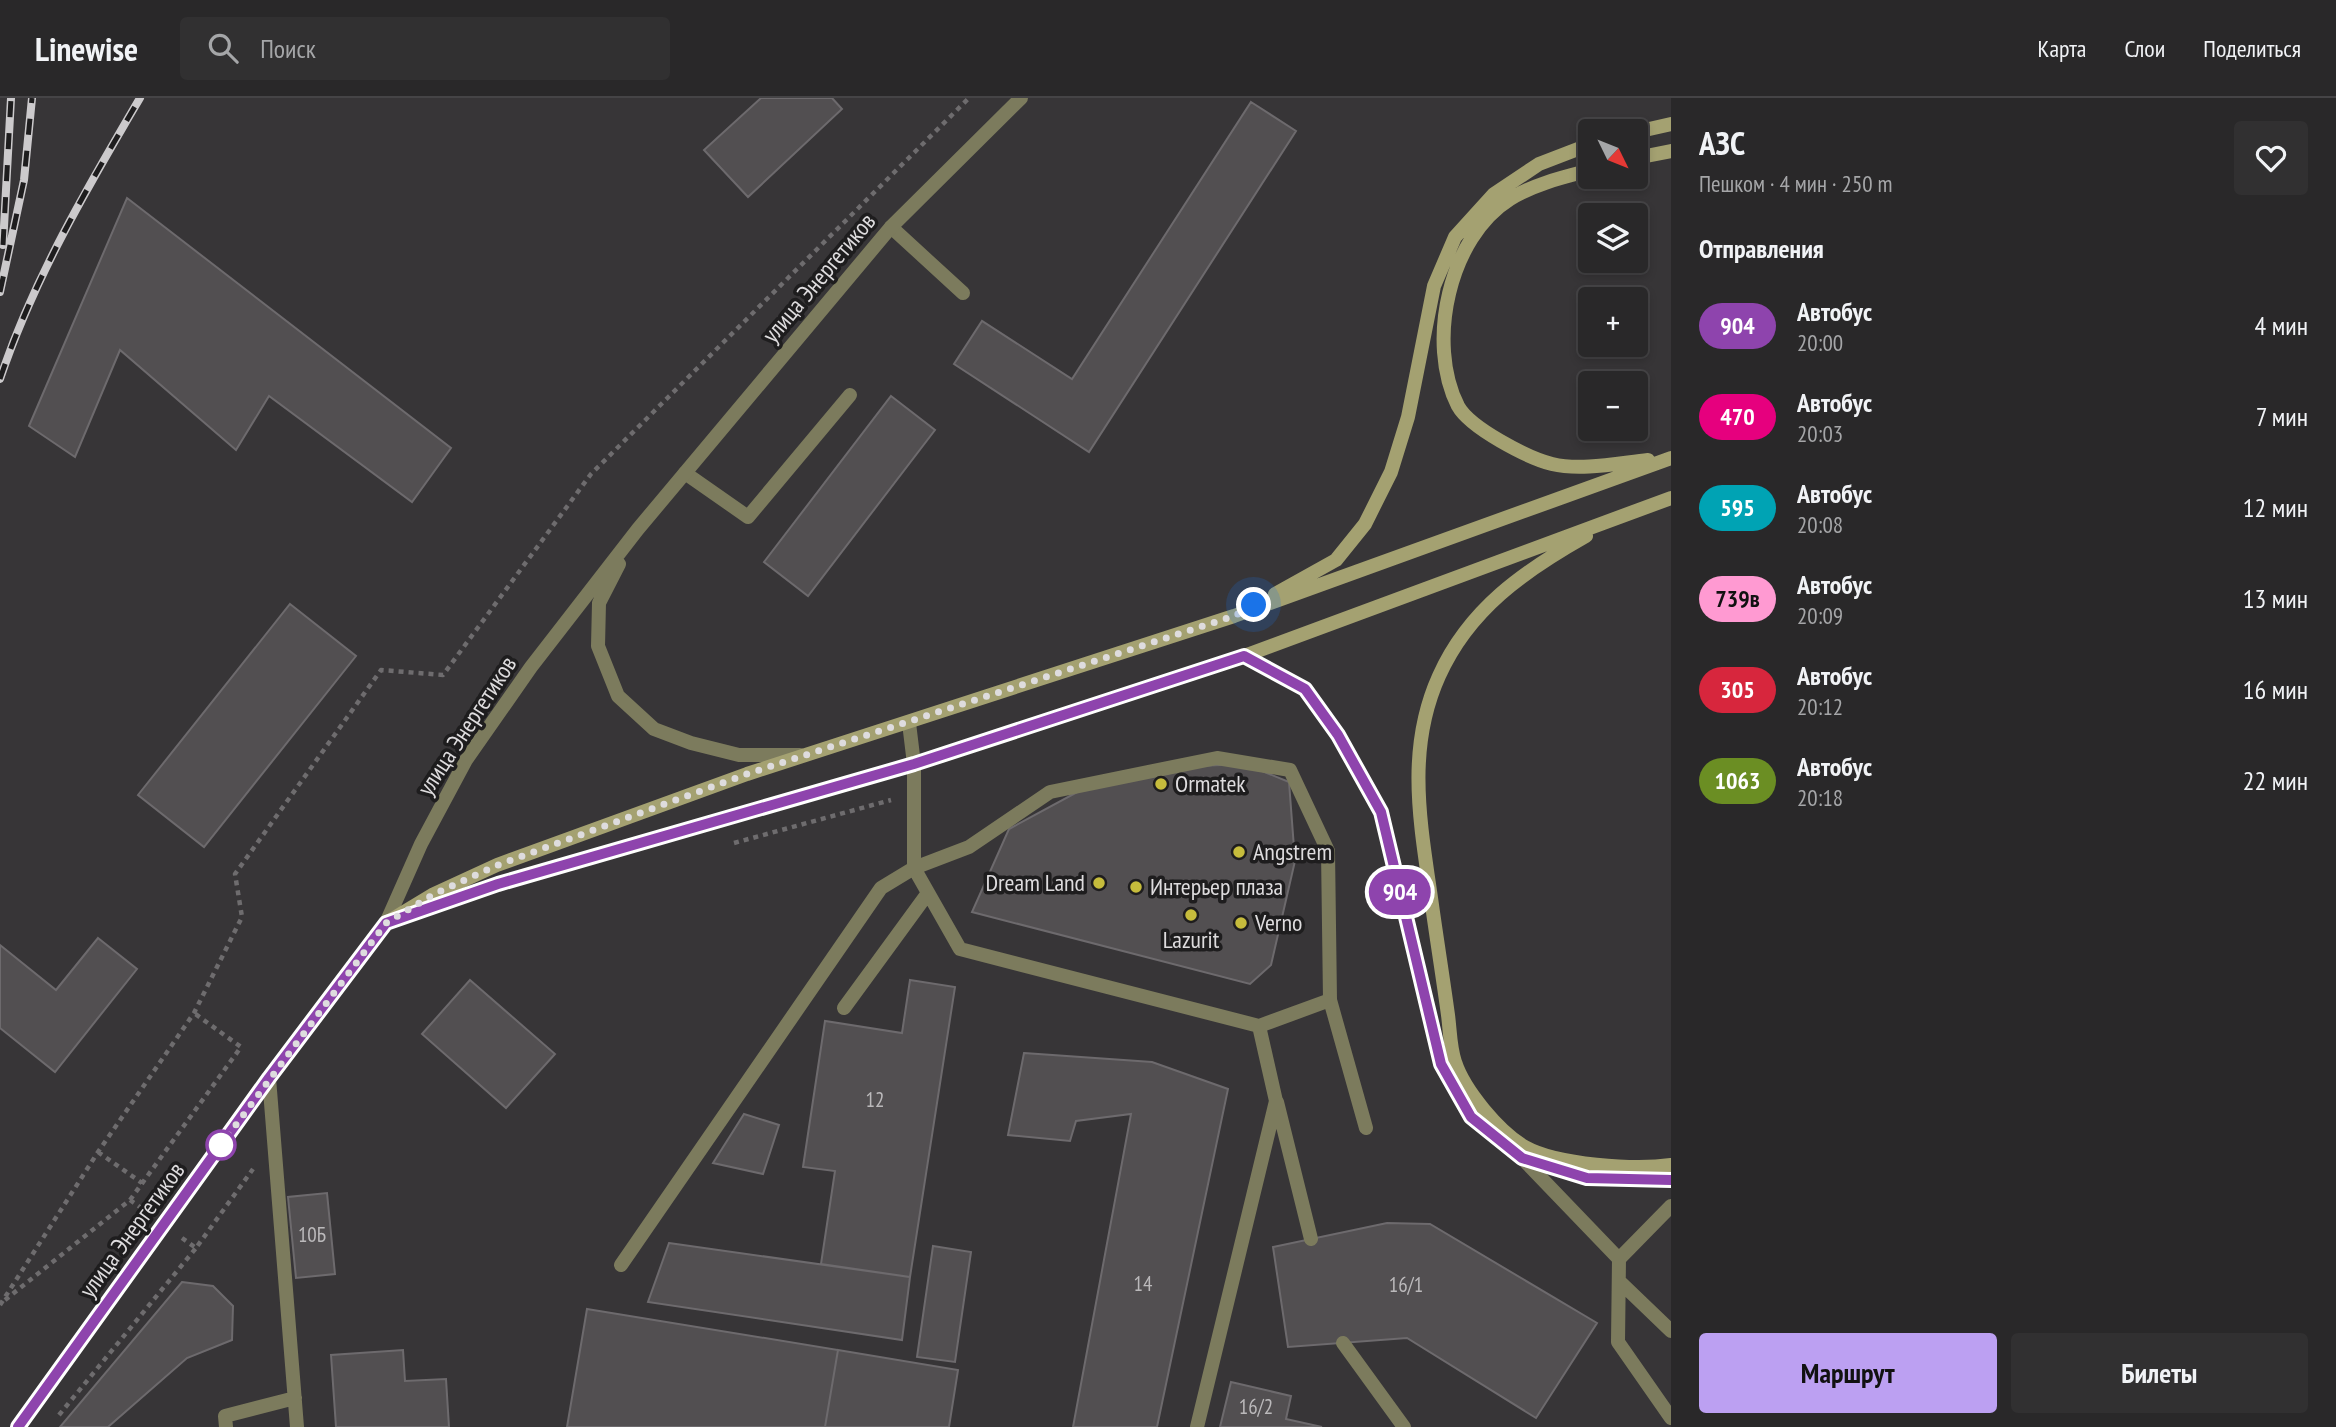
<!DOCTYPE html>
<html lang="ru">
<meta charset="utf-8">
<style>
body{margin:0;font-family:"PT Sans Narrow",sans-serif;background:#313031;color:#f1f3f6;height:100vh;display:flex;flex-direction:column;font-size:26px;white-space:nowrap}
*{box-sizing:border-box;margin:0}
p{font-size:23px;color:#a5a6a8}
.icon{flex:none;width:38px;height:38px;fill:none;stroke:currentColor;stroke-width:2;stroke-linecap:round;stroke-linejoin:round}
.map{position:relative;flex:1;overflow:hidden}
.sheet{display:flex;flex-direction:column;background:#292829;width:665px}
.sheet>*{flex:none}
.badge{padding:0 14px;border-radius:23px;font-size:24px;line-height:46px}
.needle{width:46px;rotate:133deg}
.buttons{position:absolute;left:1578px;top:21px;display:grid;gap:14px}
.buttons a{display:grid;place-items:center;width:70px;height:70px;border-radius:7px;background:#292829;box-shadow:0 4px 10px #0003,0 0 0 2px #454446;font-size:35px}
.you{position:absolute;width:35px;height:35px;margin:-18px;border:5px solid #fff;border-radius:50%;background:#1a73e8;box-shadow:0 0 0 10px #1a73e833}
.map>.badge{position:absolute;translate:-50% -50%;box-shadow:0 0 0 4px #fff}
h2{padding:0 28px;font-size:26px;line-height:63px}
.round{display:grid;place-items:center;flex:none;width:74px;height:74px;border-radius:7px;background:#313031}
.overview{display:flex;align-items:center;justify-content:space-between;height:119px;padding:0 28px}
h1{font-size:33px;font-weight:700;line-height:52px}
.action{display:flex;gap:14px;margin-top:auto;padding:14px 28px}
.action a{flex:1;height:80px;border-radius:7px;background:#bca0f2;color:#111;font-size:28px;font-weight:700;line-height:80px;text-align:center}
.action a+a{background:#313031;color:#f1f3f6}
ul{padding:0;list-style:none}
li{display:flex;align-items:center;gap:21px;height:91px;padding:0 28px}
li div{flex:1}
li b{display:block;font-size:26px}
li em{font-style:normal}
li .badge{min-width:77px;font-weight:700;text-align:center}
header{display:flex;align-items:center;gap:42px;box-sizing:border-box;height:98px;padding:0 35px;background:#292829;border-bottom:2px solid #454446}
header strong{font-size:33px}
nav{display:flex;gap:38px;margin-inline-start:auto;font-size:24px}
.search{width:490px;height:63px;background:#313031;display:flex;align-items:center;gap:18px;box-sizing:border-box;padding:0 24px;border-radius:7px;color:#a5a6a8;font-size:26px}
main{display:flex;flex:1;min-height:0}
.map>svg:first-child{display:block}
</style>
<header>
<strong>Linewise</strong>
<div class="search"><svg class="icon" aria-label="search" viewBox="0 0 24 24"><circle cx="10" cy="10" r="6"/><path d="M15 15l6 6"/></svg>Поиск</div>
<nav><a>Карта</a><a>Слои</a><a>Поделиться</a></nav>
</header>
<main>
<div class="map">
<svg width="1671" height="1329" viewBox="0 0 1671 1329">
<rect width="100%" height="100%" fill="#373537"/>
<path fill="#524f51" stroke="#6d6a6d" stroke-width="2" d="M761,0H832L842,11L748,99L704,52Z
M1251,4L1296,33L1089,354L954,266L982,223L1072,281Z
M127,100L451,350L412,404L269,298L236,352L120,252L75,359L29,328Z
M891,298L935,332L808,498L764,464Z
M290,506L356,558L204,749L138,697Z
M1245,666L1289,684L1295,763L1271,867L1250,886L972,814L1009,731L1081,692L1174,669Z
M98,840L137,871L55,974L0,930V847L56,892Z
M470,882L555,956L506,1010L422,936Z
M910,882L955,889L910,1179L821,1166L835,1073L803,1069L825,923L902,935Z
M1024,955L1152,964L1228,991L1157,1329H1073L1131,1016L1076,1023L1070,1043L1008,1037Z
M744,1016L779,1027L763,1076L713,1065Z
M327,1095L335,1176L296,1180L288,1099Z
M1387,1125L1430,1126L1597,1225L1536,1320L1407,1240L1288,1249L1273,1149Z
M669,1145L910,1179L902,1242L648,1204Z
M933,1148L971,1154L955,1264L917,1259Z
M182,1184L213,1188L233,1208L232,1242L187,1260L108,1329H60Z
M587,1211L838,1252L825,1329H567Z
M403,1252L405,1283L446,1281L449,1329H336L331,1257Z
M838,1252L958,1272L949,1329H825Z
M1231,1284L1291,1298L1286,1321L1322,1329H1220Z"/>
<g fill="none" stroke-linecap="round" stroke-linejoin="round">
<path stroke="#6e6c6e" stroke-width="4.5" stroke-dasharray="5 5" stroke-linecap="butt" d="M734,745L891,702
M98,1054L142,1085
M130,1102L241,949L194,915
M182,1140L196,1150L253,1071
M5,1202L130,1102L147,1114
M0,1207L98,1054L194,915L242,819L235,776L381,572L443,577L591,376L969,0
M59,1317L196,1150"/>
<path stroke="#7c7b5d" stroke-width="14" d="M891,129L963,195
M685,375L748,419L850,297
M909,625L914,666V770L960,851L1259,928L1276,1003L1197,1329
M1330,902L1366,1030
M844,910L928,795
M269,980L297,1329
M1277,1004L1311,1141
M1522,1060L1619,1161L1671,1108
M1619,1161L1618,1244L1671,1320
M621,1167L881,790L914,770L969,749L1050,694L1217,660L1290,672L1328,753L1330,902L1259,928
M1619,1183L1671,1233
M1343,1245L1404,1329
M226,1329L225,1318L295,1300"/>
<path stroke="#7c7b5d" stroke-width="14" d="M619,466L599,505L598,548L618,598L654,631L691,645L739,657H800
M386,825L421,746L466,662L531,569L638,431L891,129L1021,0"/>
<path stroke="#a4a171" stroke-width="14" d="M1636,34L1671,26
M1636,60L1671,53
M1591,72C1564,79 1534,86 1510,101C1449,139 1426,245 1458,308C1470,330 1528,360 1552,366C1581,373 1619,365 1648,362
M1586,438C1524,473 1469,511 1439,578C1405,653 1421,728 1432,807C1437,843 1443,880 1448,917C1450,932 1450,950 1455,964C1464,992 1499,1034 1525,1049C1557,1067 1635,1072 1671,1067
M1275,496L1336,462L1365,426L1391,374L1408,319L1434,188L1455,139L1494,96L1539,66L1591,46
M1244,558L1305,591L1338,637L1381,714L1441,966L1471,1019L1522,1060L1587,1080L1671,1082
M417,814L498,786L914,666L1244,558L1671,400
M18,1329L269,980L386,825L434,796L497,767L747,676L1234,518L1671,360"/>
<g stroke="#cccacc" stroke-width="8">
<path id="rail" d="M3,147L11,0
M0,194L24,82L32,0
M0,281C33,182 87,90 140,0"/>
</g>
<use href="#rail" stroke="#1e1d1e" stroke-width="5" stroke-dasharray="16" stroke-linecap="butt"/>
</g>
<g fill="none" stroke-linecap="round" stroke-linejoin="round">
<g stroke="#fff" stroke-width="16">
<path id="line" d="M18,1329L269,980L386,825L498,786L914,666L1244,558L1305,591L1338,637L1381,714L1441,966L1471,1019L1522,1060L1587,1080L1671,1082"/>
</g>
<use href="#line" stroke="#8e44ad" stroke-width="10"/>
<path stroke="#dedcde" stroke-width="7" stroke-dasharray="0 12.6" d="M221,1047L386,825L434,796L498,767L747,676L1234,518L1254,507"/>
</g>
<g fill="#c6bc3c" stroke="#1e1d1e" stroke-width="2.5">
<circle cx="1161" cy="686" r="7"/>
<circle cx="1239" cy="754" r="7"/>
<circle cx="1099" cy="785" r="7"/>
<circle cx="1136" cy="789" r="7"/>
<circle cx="1191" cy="817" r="7"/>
<circle cx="1241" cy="825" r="7"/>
</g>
<circle fill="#fff" stroke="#8e44ad" stroke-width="3.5" cx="221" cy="1047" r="14"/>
<g text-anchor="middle" stroke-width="7" stroke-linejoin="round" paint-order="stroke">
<g font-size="21" fill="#bbb9bb">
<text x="875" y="1009">12</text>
<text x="312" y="1144">10Б</text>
<text x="1143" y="1193">14</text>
<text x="1406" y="1194">16/1</text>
<text x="1256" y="1316">16/2</text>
</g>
<g font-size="24" fill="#dedcde" stroke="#1e1d1e">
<text transform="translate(819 180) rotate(-50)" y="8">улица Энергетиков</text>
<text transform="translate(467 628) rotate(-57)" y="8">улица Энергетиков</text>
<text transform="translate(132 1132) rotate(-54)" y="8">улица Энергетиков</text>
</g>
<g font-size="24" fill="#dedcde" stroke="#1e1d1e" text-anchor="start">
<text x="1175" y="694">Ormatek</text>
<text x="1253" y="762">Angstrem</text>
<text x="1085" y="793" text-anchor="end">Dream Land</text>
<text x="1150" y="797">Интерьер плаза</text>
<text x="1255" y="833">Verno</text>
<text x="1191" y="850" text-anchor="middle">Lazurit</text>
</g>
</g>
</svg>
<div class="buttons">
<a><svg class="needle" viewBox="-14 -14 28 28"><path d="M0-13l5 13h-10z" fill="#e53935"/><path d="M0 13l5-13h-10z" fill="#a5a6a8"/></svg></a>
<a><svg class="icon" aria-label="layers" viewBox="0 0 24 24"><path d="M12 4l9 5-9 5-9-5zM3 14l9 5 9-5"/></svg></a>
<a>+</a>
<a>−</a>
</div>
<div class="you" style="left:1254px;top:507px"></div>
<b class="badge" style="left:1400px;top:794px;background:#8e44ad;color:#fff">904</b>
</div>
<section class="sheet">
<div class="overview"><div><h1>АЗС</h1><p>Пешком · 4 мин · 250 m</p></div><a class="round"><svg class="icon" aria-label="heart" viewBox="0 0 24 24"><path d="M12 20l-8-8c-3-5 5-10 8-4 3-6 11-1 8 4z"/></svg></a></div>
<h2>Отправления</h2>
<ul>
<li><span class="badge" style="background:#8e44ad;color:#fff">904</span><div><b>Автобус</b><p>20:00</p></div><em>4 мин</em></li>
<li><span class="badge" style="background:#e6007e;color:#fff">470</span><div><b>Автобус</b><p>20:03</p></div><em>7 мин</em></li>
<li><span class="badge" style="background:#00a3b4;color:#fff">595</span><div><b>Автобус</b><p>20:08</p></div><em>12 мин</em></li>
<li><span class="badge" style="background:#ff9ad2;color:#111">739в</span><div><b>Автобус</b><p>20:09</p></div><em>13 мин</em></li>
<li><span class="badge" style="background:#d7263d;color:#fff">305</span><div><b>Автобус</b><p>20:12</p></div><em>16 мин</em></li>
<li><span class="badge" style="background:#6b8e23;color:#fff">1063</span><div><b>Автобус</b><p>20:18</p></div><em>22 мин</em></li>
</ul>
<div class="action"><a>Маршрут</a><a>Билеты</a></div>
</section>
</main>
